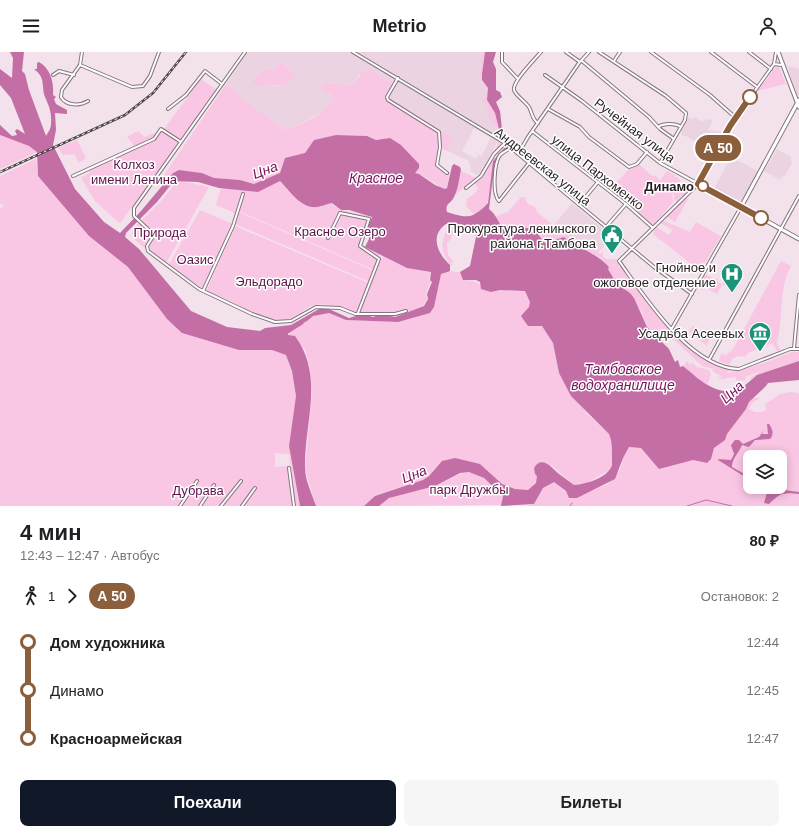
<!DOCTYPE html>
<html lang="ru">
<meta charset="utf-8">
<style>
body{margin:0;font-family:Helvetica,sans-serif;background:#f6f6f6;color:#202124;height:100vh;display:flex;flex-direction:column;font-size:15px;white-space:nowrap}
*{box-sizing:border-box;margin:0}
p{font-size:13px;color:#757577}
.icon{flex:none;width:22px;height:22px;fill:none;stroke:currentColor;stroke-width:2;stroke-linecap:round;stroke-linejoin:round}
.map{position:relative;height:454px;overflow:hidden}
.details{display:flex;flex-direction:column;background:#fff;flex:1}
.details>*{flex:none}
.badge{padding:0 8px;border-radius:13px;font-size:14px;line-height:26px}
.buttons{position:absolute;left:743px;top:398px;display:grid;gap:8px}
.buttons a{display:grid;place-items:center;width:44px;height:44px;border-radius:8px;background:#fff;box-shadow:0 2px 10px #0003;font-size:20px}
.map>.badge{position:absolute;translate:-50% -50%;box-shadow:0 0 0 2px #fff}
.legs{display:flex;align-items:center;gap:6px;height:44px;padding:0 20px;font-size:13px}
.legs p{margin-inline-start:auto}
.head{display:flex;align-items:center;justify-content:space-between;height:68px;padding:0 20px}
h1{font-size:22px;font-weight:700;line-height:30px}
.cta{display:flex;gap:8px;margin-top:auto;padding:8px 20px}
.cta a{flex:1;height:46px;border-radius:8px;background:#111827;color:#fff;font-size:16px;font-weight:700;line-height:46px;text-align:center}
.cta a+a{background:#f6f6f6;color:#202124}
ul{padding:0 20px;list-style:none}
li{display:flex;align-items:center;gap:14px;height:48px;font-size:15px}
li i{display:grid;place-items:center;width:6px;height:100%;margin:0 5px;background:currentColor}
li i::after{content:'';width:10px;height:10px;margin:-5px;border:3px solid;border-radius:50%;background:#fff}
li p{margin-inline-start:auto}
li:first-child i{background:linear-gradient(#0000 50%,currentColor 0)}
li:last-child i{background:linear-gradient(currentColor 50%,#0000 0)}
header{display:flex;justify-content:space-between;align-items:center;height:52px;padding:0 20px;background:#fff;font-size:18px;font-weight:700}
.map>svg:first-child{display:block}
</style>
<header><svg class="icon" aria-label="menu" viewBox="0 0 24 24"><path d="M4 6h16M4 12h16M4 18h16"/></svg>Metrio<svg class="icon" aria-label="person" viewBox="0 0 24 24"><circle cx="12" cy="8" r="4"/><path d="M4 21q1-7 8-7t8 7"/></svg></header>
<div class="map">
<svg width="799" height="454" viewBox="0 0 799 454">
<rect width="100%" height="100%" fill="#f3e2ec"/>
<path fill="#ebd3e1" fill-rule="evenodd" d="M248,0H481V15L478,22L488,40L490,61L497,76L498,89L480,124L471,120L469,109L447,99L454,87L359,23L353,33L347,35H341L330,30L324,40L331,42L333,46L332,52L326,58L296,74L286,78L236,42L237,40L226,32ZM283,11L294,25L283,33L271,35L267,32V17L276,16ZM474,76L491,85L482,104L478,103L476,107L462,99Z
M788,14L799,17V44L797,43L791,26Z
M689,65L693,67L695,65L701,69L711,67L712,70L708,78L722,80V83L713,82L710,91H706L703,95L700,94L688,85L681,83L682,80L681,79Z
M777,97L790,104L792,111L784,125L782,124L780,128L764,119Z
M731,105L758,119L740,151L714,137Z
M572,151L608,181L604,189L606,192L598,201L582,192L554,173Z"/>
<path fill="#f9c6e4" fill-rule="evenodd" d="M481,0H485L482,22V28L488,36L487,48L495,61L500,81L507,93L495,105L487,152L475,163L466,154L467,147L475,141L478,136L474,130C480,125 498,96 499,87C500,78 495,70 487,66L490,61L486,57L488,53L482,49L488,40L478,22L481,15Z
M283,11L295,25L283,33H275L271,35L267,32L258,34L253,31C255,20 267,17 276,16L278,12Z
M777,14L779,15L786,32L757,39Z
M369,17L394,32L388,43L454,87L447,99L441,96L438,113L450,121L446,137C436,134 424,122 415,121L419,112L401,93L390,86L376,88L367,84L336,83L314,88L305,101L283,111L279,122L254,132L240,128L214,126L202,121L179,118L173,121L166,132L162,126L226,32L237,40L236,42L286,78C300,73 329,61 333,46L331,42L324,40L320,36L324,31C336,29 340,37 353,33L362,21Z
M201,27L217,38L179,89L164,77Z
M162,77L180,90L120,171L118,170L95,149L81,126L90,120L88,117L154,87Z
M138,79L145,85L153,81L156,84L135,95L127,85Z
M0,83L29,94L37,100L0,117Z
M77,88L86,106L79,111L74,102L63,103L58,96Z
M36,107L38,124L89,184L128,215L167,267L182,281L239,298H272L286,303L292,319L296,344L289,394L300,454H295L289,402L275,401V415L288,414L293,454H0V155L3,157V153L0,151V124Z
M638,111L652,124L654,123L660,128L667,119L675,123L674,125H677L681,129L673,138L678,135L680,138L684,135L688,139L682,145L681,144L677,150L674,148V140L672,144L673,150L654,173L651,172L613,141L615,138L612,135L630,116Z
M461,119L476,126L456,142Z
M178,128L209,135L165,213L135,188L134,176L162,148Z
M279,129C288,137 298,154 311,154C317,155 325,152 330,151L340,158L369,164L359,192L380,202L374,218L239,159L237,162L216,153L221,136L246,138Z
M685,144L688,147L675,170L665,164Z
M521,145H524L528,152L535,155L538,161L562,180L600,202L603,199V205C608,209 612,206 618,208L613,213L616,214L614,212L618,210L619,217L620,213L669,277L705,307L731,318L726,320L702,314L674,288L660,282L657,285L647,275L641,259L626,238L617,232L608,217L609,215L600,205L577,195L564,185L545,191L537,180L520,177L516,180L507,181L501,175L496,164L508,160Z
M200,158L233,172L204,237L168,214Z
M239,160L374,219L370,230L235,172Z
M662,168L690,180L696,170L721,184L700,219L653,182L656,175L669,183L672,178L659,170Z
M235,174L369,231L356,263C343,258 323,247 309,255C297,262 293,269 277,269C260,270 241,253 227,247C220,244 213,242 206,240Z
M449,177L453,180L451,187L447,191L448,203L453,209L452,214C442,205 438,188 449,177Z
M383,204L406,215L430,220L429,227L431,229L426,241L427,246L423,254L394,265L380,262L371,264L362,262L357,264Z
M781,209L791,214C778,238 784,265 777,290L780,298L777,299L772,291L748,301L745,305L738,304L732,307L729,313L719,309L721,302L726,303L733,297Z
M445,219L460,220L463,228C483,229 475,232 491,240L500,238L525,239L530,250L529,255L523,262L542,274L553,291L559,321L587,362L609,382L612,388V412L609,418L585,432L574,433L551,413L537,424L536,431L528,438L515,437L502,432L480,412L454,406L437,414L429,424L423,428L375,444L364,454H316L305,417L312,340L310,316L305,297L288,283V279L307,269L313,263L329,261L346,268L398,270L430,261L433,257L439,226L441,222Z
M705,222L715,227L716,226L718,227L717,229L722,232L725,227L734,233L732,237L722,232L717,242L708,237L707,227L706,234L702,238L698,236Z
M693,274L705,283L708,277L714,280L707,292L708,295L689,279Z
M792,300H799V309L757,323L750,328V326L761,319L745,325L746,328L737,329L736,325L720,327L717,324L721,326V324L712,319L714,317L729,321L764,311Z
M687,309L690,313L692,311L697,315L709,318L711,323L707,333L684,315V313Z
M790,340L799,341V454H527L534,452L543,436L554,430L568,442L591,439L608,432L620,418L623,406L629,395L641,396L659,416L693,408L705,411C713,403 713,393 725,388L727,382L746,357L749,350L754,346H760L752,351L749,357L755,360H763L766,358L765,352L780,342ZM750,405H780V435H750Z
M469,420C483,423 492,433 503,444L502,453L379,454C392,440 417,440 434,434C446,430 456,422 469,420Z"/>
<path fill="#c36fa5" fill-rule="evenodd" d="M10,0H24L22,19L25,22L29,38L46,84C48,80 51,77 51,72C52,61 49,54 45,45C41,33 46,26 34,17H37V11L39,10C51,17 54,31 53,43L56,45L54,47L56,52L67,58V62L55,61L56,78L53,93L75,137L104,170L120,181L141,159L173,121L179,118L202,121L214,126L240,128L254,132L280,121L285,106L305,101L314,88L336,83L367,84L376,88L390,86L401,93L419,112V116L415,121L419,122L435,133L445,137L447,136L452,114L454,112L460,115L461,118C459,127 458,139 453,147C449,152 445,153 447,160C466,166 472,168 488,151L493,109L507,93L500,81L495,61L487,48L488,36L482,28V22L485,0H496L493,10L496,17V38L500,40L502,45L496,50L500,59L502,77L509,95L495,109L489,157C498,164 499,174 507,181L516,180L522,176H533L545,191L564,185C579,197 597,201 609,215L608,217L617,232L630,241L634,246L647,275L669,297L675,310L678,308L680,315L683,314C699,327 709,338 730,340L734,337L743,335L757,323L799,309V328L768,331L766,334L749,350L746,357L727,382L725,388L714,396L711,407L707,411L693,408L659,417L641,396L629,395L623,406L615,427L577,446H569L566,439L554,430L543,436L534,452L501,454L503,444L484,426L469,420L460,421L435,434L389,446L379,454H364L375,444L423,428L429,424L442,409L455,406L480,412L502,432L515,437L528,438L536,431L537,424L535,422L534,416C542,403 551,415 559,422C564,426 569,429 574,433C586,432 608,426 612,413C612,410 612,406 612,403C612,395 612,389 609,382L571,344L559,321L553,291L542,274H528L521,264L529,255L530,250L525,239L500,238L491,240L481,237L480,230L476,228H463L460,220L470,214L476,185L475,178L460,172H446C429,184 438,202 450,213V219L441,222L434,255L430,261L398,270L346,268L329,261L313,264L307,269L288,279V283L295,284C325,325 304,370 305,416C305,428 312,442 316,454H300L289,394L296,344L292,319L286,303L272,298H239L182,281L167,267L128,215L89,184L38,124L37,100L29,94L0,83V73L12,84L17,83L15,79L17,77L25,82L11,46L0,33V17L12,26L13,6ZM174,129L198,130L219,136L258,140L280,129C289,138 299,154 313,155C318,156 326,152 332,151L341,158H349L372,165L367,177L369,187L365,195L407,216L431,220L430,228L432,230L427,242L428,247L424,254L395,265L381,262L373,265L363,262L349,266L329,257H319L291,273L265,276L260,279L227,275L191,259L139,197L125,185L126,181L157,150Z
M767,372H769C773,377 774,383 770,387L755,388L749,395L742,393C739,401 732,406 732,415L750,425V428L718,408V407L731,408L734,402L731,393L735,388H739L743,392L759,385L764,378L762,382H768Z
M762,435L799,440V442C783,440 780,441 769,452L764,451L767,441Z"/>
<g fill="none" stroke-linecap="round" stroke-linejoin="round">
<path stroke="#c36fa5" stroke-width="1" d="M570,454L572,451
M687,454L706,448L732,454"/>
<path stroke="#c36fa5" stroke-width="3" d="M286,281L302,271"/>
<g stroke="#84757e" stroke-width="4">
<path id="minor" d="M245,0L134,156V164L154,183L147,194L148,199L199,237L252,262L275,270L291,269L316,255L340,256L355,262H395L406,259
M353,0L505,91L654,215L692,242
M502,0V10L518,27
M566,0L580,10
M599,0L666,44L686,61L685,68L660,111
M651,0L710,43L736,66
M711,0L757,35
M749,0L771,17
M776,0L774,12L730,74L698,132L619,209C645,245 690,316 739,317L790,297H799
M582,9L649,65L660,77L674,87
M614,9L620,0
M774,12L782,13
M80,13L82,0
M53,23L59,19L74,23
M545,23L582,49L660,111L741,155L671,278
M398,26L387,45L388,48L439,80L440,95L437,113L447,121
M88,49C80,54 66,54 61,45L62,38L80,13L132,35L143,34L150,24L159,0
M168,57L186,43L205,19L222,32
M548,57L580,75L589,85L629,115L637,112L647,100
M538,71C532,68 532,60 529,55C525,49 516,44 514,38C512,30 535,7 541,0
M658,75C664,71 675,71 681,75
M532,79L626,152L653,176
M511,96C507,98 503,100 500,103C494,111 492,142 499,149L529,111
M518,102L528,85L579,11L589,0
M73,124L154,87L161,77L181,90
M466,136L481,124L494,102L505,91
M579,153L598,130
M606,175L626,152
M328,186L340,161L369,167L360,194L379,207L358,261
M203,239L233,174L243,142
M794,296L799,243
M709,308L799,144
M289,416L294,454
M180,454L197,429
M200,454L214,433
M221,454L241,429
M242,454L255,436"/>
</g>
<g stroke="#84757e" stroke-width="5">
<path id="major" d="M778,0L799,55
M799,48L741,155L799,187"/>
</g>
<use href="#minor" stroke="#fff" stroke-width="2"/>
<use href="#major" stroke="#fff" stroke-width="3"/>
<g stroke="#4e464a" stroke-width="2.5">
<path id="rail" d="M0,120L125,63L153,41L186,0"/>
</g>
<use href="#rail" stroke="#fff" stroke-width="1" stroke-dasharray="3" stroke-linecap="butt"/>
</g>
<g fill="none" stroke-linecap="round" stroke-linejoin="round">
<g stroke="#fff" stroke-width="9">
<path id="line-1" d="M750,45L730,74L698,132L761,166"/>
</g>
<use href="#line-1" stroke="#8b5e3c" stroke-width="6"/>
</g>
<defs>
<g id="civic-pin" transform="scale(1.15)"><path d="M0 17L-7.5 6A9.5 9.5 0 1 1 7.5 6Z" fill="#1b9378" stroke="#fff"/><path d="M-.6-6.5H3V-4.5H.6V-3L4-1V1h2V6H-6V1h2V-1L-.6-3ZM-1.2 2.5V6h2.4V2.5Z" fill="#fff"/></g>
<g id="hospital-pin" transform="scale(1.15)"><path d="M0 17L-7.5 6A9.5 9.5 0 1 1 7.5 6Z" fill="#1b9378" stroke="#fff"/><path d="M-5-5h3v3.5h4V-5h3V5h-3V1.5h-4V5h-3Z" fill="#fff"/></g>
<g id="museum-pin" transform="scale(1.15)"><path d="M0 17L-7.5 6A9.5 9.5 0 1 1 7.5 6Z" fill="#1b9378" stroke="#fff"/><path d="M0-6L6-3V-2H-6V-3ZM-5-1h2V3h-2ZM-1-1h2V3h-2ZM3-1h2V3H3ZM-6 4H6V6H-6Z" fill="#fff"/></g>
</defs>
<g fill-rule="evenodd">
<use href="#civic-pin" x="612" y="183"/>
<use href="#hospital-pin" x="732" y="222"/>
<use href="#museum-pin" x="760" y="281"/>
</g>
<g fill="#fff" stroke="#8b5e3c" stroke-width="2">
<circle cx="750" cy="45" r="7"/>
<circle cx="703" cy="134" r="5"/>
<circle cx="761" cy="166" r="7"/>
</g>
<g text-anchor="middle" stroke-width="3" stroke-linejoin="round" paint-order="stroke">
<g font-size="13" fill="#241e21" stroke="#fff">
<text transform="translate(635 78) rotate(37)" y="5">Ручейная улица</text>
<text transform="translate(543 114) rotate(38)" y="5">Андреевская улица</text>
<text transform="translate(598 120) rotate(38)" y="5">улица Пархоменко</text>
</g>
<g font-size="13" fill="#60134a" stroke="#fff">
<text x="134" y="117">Колхоз<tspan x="134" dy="15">имени Ленина</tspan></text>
<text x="340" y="184">Красное Озеро</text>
<text x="160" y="185">Природа</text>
<text x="195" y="212">Оазис</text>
<text x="269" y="234">Эльдорадо</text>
<text x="469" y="442">парк Дружбы</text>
<text x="198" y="443">Дубрава</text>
</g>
<g font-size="13" font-weight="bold" fill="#241e21" stroke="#fff" text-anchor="end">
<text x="694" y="139">Динамо</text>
</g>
<g font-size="13" fill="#241e21" stroke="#fff" text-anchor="end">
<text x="596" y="181">Прокуратура ленинского<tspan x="596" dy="15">района г.Тамбова</tspan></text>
<text x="716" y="220">Гнойное и<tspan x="716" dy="15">ожоговое отделение</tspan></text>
<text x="744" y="286">Усадьба Асеевых</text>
</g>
<g font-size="14" font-style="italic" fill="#79125d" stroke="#fff">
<text transform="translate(265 118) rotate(-21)" y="5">Цна</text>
<text x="376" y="131">Красное</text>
<text x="623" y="322">Тамбовское<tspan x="623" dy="16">водохранилище</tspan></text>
<text transform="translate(732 340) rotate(-42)" y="5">Цна</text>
<text transform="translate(414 422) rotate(-22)" y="5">Цна</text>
</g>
</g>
</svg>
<div class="buttons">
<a><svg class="icon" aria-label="layers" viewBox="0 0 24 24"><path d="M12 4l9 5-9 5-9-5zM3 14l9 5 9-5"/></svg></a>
</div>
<b class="badge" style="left:718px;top:96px;background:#8b5e3c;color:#fff">А 50</b>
</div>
<section class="details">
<div class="head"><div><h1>4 мин</h1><p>12:43 – 12:47 · Автобус</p></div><b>80 ₽</b></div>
<div class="legs"><svg class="icon" aria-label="walk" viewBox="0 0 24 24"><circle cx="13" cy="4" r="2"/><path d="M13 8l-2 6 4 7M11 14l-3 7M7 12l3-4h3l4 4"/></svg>1<svg class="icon" aria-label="forward" viewBox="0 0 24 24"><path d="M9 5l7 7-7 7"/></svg><b class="badge" style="background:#8b5e3c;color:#fff">А 50</b><p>Остановок: 2</p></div>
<ul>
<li><i style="color:#8b5e3c"></i><b>Дом художника</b><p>12:44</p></li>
<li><i style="color:#8b5e3c"></i><span>Динамо</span><p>12:45</p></li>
<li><i style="color:#8b5e3c"></i><b>Красноармейская</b><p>12:47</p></li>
</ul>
<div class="cta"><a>Поехали</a><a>Билеты</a></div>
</section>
